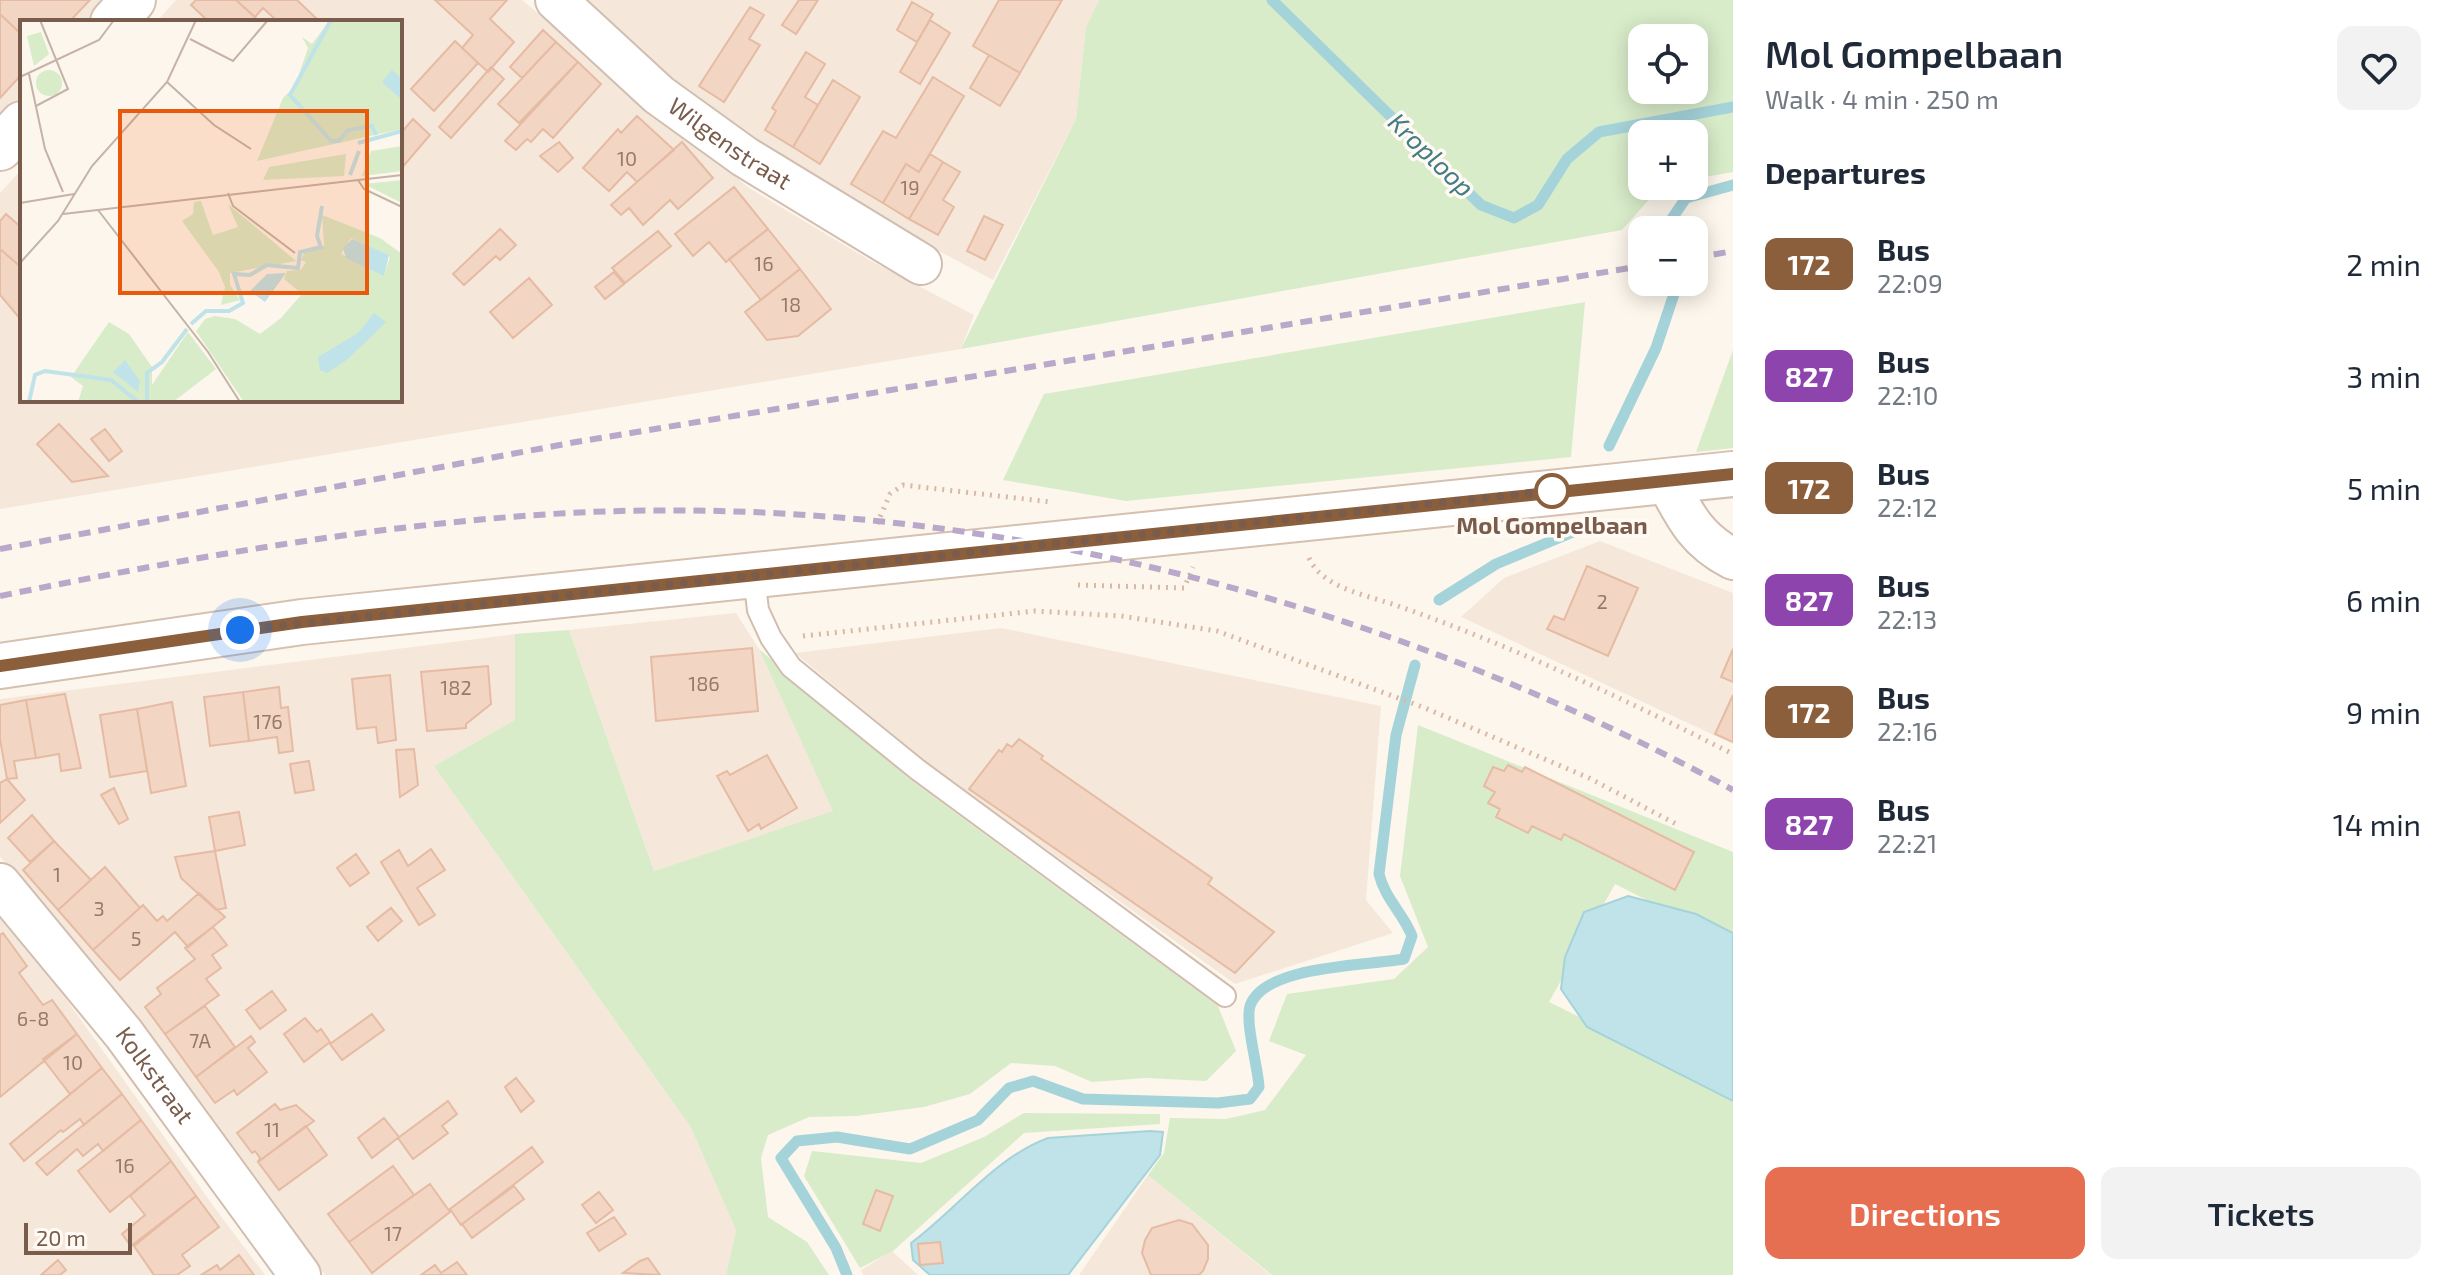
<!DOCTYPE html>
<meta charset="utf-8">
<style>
body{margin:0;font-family:"Exo 2",sans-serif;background:#f2f2f3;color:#1f2937;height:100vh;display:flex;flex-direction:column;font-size:30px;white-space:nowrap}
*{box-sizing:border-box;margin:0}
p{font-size:26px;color:#747a83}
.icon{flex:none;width:44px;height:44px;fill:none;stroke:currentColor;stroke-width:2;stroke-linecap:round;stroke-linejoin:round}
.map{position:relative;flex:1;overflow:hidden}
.sheet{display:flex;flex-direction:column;background:#fff;width:720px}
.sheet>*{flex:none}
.badge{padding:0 16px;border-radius:12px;font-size:28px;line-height:52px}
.controls{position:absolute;left:1628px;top:24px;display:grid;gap:16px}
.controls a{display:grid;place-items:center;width:80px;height:80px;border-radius:16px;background:#fff;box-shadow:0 4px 20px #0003;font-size:40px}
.scale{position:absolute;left:24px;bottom:20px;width:108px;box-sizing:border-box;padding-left:8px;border:4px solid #7a5c4d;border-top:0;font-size:22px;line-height:28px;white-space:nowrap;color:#7a5c4d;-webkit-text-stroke:6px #fffaf3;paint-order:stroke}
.you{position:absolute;width:40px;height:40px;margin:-20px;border:6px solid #fff;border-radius:50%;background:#1a73e8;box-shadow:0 0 0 12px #1a73e833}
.map>.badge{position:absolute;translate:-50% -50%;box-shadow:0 0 0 4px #fff}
h2{padding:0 32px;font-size:30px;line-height:72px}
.round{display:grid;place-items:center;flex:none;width:84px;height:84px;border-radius:16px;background:#f2f2f3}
.head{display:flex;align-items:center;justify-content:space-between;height:136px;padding:0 32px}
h1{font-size:38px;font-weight:600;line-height:60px}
.button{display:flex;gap:16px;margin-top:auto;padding:16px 32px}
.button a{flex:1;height:92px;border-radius:16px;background:#e76f51;color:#fff;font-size:32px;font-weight:600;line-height:92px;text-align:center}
.button a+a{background:#f2f2f3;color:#1f2937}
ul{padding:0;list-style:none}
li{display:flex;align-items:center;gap:24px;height:112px;padding:0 32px}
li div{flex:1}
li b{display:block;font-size:30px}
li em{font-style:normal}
li .badge{min-width:88px;font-weight:700;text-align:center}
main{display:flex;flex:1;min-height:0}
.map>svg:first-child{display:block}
</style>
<main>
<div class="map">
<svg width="1733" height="1275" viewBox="0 0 1733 1275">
<rect width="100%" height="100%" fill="#fdf6ec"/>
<path fill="#f5e8da" d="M0,0H105L85,22H22V95L0,120Z
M176,0H522L749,188L871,261L974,315L961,349L0,509V193L22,169V400H400V22H156Z
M584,0H1099L1086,27L1076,119L993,280L902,231L762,147L680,87Z
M1600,541L1733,593V744L1461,617L1504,578Z
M736,613L759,649L834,811L654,871L569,630Z
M1001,628L1381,706L1366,900L1393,933L1235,984L934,769L795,653Z
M515,634V720L434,766L690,1126L736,1230L726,1275H325L25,884L0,857V699Z
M0,906L217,1211L265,1275H0Z
M1148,1175L1271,1275H1079Z
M892,1251L918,1275H863L861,1270Z"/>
<path fill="#d8ecc9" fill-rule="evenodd" d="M1099,0H1733V172L1694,179V134H1642V186H1661L1622,230L961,349L1076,119L1086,27ZM1642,38H1694V90H1642Z
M1585,302L1571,457L1126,501L1003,480L1044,394Z
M1733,350V448L1696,452Z
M569,630L654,871L833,811L759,649L912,781L1218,1006L1236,1051L1206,1081L1146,1078L1092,1082L1055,1066L1011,1063L970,1094L924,1107L856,1116L809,1117L768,1135L761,1158L768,1217L807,1242L829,1275H726L736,1230L690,1126L434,766L515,720V634Z
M1418,725L1733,852V944L1615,884L1549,1002L1733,1093V1275H1272L1148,1175L1164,1153L1170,1118L1226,1119L1265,1110L1306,1055L1269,1041L1287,994L1394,979L1428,947L1400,876Z
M1024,1113L1160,1114V1124L1024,1133L893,1251L860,1268L804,1176L812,1151L921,1163L984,1137Z"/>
<path fill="#bfe3e8" stroke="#a5d3da" stroke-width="2" d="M1628,896L1696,914L1733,933V1101L1587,1027L1561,989L1565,957L1584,912Z
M1150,1131L1163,1132L1160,1155L1068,1275H930L913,1260L911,1243C956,1210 994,1158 1048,1138Z"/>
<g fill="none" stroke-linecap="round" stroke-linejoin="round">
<path stroke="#a5d3da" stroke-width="11" d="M1272,0L1481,205L1514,218L1538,205L1567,159L1599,132L1733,107
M1671,220L1686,198L1733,185
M1609,446L1656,348L1678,282
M1439,600L1496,564L1578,530
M847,1275L836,1248L781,1158L797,1141L837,1137L910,1149L978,1120L1009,1088L1033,1081L1083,1099L1218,1103L1250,1099L1259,1087C1258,1067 1245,1023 1250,1006C1264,965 1365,966 1404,959L1412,936C1403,913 1385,899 1379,874L1396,735L1415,665"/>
</g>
<path fill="#f3d5c3" stroke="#e6bba3" stroke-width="2" d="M0,0H90L69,22H22V35L0,14Z
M196,0H236L260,22H209L191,5Z
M236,0H297L320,22H278L263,8L255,17Z
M435,0H507L490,19L514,42L488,72L462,48L473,35Z
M799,0H818L796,34L782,25Z
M999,0H1062L1020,73L973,46Z
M912,2L933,14L917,42L897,30Z
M750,7L764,15L749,39L760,45L724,102L699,86Z
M0,14L22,35V74L0,98Z
M930,20L950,33L920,84L900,72Z
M543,30L556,42L522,78L510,67Z
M455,41L478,63L434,111L411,89Z
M556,42L578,62L519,123L498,104Z
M806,52L825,64L805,97L818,105L793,147L765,130L776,111L772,108Z
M989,55L1020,73L1000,106L970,88Z
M578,62L601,84L553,138L543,129L531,142L527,139L516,150L505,141Z
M491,67L504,79L451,138L439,127Z
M933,77L964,96L919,172L906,164L883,203L851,184L883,131L896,138Z
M833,80L860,97L820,164L793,147Z
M637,116L674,150L637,182L627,172L609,191L583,168L618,129L621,133Z
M413,119L430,135L400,170V134Z
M559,142L573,158L558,172L540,156Z
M682,142L713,178L678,209L670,200L643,225L629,208L621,215L611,205Z
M930,154L943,162L909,219L883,203L906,164L919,172Z
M943,162L960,172L943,200L954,207L938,235L909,219Z
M734,187L768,229L726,262L709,242L693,256L675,234Z
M6,214L22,228V268L0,249V221Z
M984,216L1003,225L985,260L967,251Z
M500,229L516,245L500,260L496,256L464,285L453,274Z
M768,229L800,269L761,300L729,259Z
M658,231L671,246L625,283L612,268Z
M0,249L22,268V321L0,295Z
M800,269L831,309L798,336L767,340L745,312Z
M614,272L624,284L605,299L595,287Z
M529,278L552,305L513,338L490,312Z
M59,424L108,476L72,482L37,444Z
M105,429L122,451L109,461L91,439Z
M1587,566L1638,588L1608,656L1547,629L1554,616L1564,620Z
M752,648L758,711L656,721L651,657Z
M1733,649V682L1721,677Z
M488,666L491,704L466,724V728L427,731L421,672Z
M390,675L396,740L378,743L376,727L357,729L352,679Z
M279,687L281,708L288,707L293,751L279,753L277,737L249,741L243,692Z
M243,692L249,741L210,746L204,697Z
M65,694L81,768L61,771L59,754L36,758L26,700Z
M1733,695V742L1715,734Z
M26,700L36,758L14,761L17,778L7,779L0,739V705Z
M172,702L186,786L151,793L137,709Z
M137,709L147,771L110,777L100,715Z
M1019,739L1043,756L1041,759L1212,878L1208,884L1274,932L1235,973L969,789L999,750L1002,752L1007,744L1012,747Z
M414,749L418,785L400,797L396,750Z
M767,755L797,808L761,829L759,824L748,831L717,776L727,771L730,775Z
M309,761L314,790L295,793L290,764Z
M1508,765L1522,772L1525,767L1694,852L1675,890L1564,834L1561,840L1532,826L1528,833L1496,817L1500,809L1488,803L1495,792L1484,786L1493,767L1504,771Z
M7,779L25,800L0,823V783Z
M114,788L128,819L119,824L101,795Z
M239,812L245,845L215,851L209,817Z
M32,815L54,841L30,862L8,838Z
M54,841L91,880L58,910L23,870Z
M431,849L445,870L417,888L435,915L419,925L381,862L399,850L408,866Z
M215,851L226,908L216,910L181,878L175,857Z
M356,854L369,873L350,886L337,868Z
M105,867L140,908L93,950L58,910Z
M199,893L225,917L188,947L175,932L120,980L93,950L143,905L157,921L163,916L167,921Z
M391,908L402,921L378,941L367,927Z
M213,927L227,945L212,955L221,968L206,979L219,995L165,1034L145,1007L161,994L157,988L195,959L185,948Z
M3,933L27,966L19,973L43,1005L52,1000L77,1034L0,1097V935Z
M272,991L286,1010L260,1029L246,1010Z
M205,1006L235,1047L196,1077L165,1034Z
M372,1014L384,1030L342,1060L330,1044Z
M305,1018L317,1032L321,1029L330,1042L304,1062L284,1034Z
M77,1034L102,1068L70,1094L43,1059Z
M251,1036L255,1042L248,1048L267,1072L237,1095L234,1090L215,1103L196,1077Z
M102,1068L122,1094L84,1125L80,1119L63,1132L61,1130L24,1161L10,1144Z
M516,1078L534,1101L521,1112L505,1087Z
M122,1094L141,1120L103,1151L98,1144L83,1156L77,1149L47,1175L36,1163Z
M448,1101L457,1114L442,1126L448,1133L413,1159L398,1138Z
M275,1104L280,1110L296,1105L314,1121L258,1162L260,1158L255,1151L252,1153L237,1133Z
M384,1118L399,1137L372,1158L358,1138Z
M141,1120L171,1161L110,1212L78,1171Z
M306,1126L327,1155L279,1190L258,1162Z
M532,1147L543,1162L461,1225L450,1209Z
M171,1161L196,1196L131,1246L122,1234L145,1215L130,1196Z
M393,1166L414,1195L349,1242L328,1214Z
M430,1184L450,1212L372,1273L349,1242Z
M514,1186L524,1199L472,1238L462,1224Z
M876,1190L893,1196L880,1231L863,1224Z
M599,1192L613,1210L596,1223L582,1205Z
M196,1196L219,1227L182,1255L190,1266L177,1275H154L134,1246Z
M614,1217L626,1234L599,1251L587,1233Z
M1179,1220L1192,1224L1208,1245V1259L1203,1271L1199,1275H1151L1142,1253L1145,1240L1152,1228Z
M940,1242L943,1263L920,1265L918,1244Z
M239,1255L254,1275H201L217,1265L220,1270Z
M648,1258L660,1275L623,1273L640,1261Z
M58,1260L66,1270L60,1275H41Z
M457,1262L467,1275H421L435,1265L441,1273Z"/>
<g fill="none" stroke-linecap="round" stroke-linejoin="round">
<g stroke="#d1beb0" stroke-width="24">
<path id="lane" d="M754,576L758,610L771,638L791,667L918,770L1225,996"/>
</g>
<g stroke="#d1beb0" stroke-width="44">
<g id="street">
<path id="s1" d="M556,0L659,95L745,157L921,264"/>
<path d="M1666,480C1685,516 1696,540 1733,559"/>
<path id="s2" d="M0,884L124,1034L300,1275"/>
</g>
</g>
<g stroke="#d6c0b0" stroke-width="48">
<path id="secondary" d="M113,22L133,0
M0,148L22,124
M0,666L302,622L1733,474"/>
</g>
<path stroke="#d9b8a5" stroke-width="5" stroke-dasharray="2 6" stroke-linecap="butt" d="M877,524L890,494L903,485L1051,502
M1309,558C1323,589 1368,595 1398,606C1513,646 1624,699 1733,754
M1078,585L1184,588L1193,567
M803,636L1035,611L1121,616L1217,631L1425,708L1589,778L1680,826"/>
<use href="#lane" stroke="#fff" stroke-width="20"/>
<use href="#street" stroke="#fff" stroke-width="40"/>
<use href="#secondary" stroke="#fff" stroke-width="44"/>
<path stroke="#b9a8c9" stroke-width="6" stroke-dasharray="12 8" stroke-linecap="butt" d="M1694,258L1733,251
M0,549L576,442L1642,266
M0,596C188,558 376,524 568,513C973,492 1379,598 1733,790"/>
</g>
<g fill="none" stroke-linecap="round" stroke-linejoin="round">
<g stroke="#fff" stroke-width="18">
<path id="line" d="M0,666L302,622L1733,474"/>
</g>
<use href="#line" stroke="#8b5e3c" stroke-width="12"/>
<path stroke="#7a5c4d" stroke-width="8" stroke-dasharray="0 14.4" d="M240,630L1552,491"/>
</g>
<circle fill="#fff" stroke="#8b5e3c" stroke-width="4" cx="1552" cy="491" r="16"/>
<g text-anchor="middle" stroke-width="7" stroke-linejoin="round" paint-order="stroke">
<g font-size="20" fill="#987a6a">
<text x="627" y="166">10</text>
<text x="910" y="195">19</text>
<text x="764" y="271">16</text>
<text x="791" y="312">18</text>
<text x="1602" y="609">2</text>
<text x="704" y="691">186</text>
<text x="456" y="695">182</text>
<text x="268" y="729">176</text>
<text x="57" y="882">1</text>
<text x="99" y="916">3</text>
<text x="136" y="946">5</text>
<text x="33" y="1026">6-8</text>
<text x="200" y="1048">7A</text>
<text x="73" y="1070">10</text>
<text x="272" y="1137">11</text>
<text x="125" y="1173">16</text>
<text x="393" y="1241">17</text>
</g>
<g font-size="24" fill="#7a5c4d" stroke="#fffaf3">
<text dy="8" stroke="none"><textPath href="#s1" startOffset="226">Wilgenstraat</textPath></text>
<text dy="8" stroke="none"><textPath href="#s2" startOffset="246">Kolkstraat</textPath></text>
</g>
<g font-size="24" font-weight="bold" fill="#7a5c4d" stroke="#fffaf3">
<text x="1552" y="534">Mol Gompelbaan</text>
</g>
<g font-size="26" font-style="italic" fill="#437c86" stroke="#fffaf3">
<text transform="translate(1431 155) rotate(44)" y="9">Kroploop</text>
</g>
</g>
<g transform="translate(20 20)">
<rect width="382" height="382" fill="#fdf6ec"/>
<path d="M310,0H382V109L237,141L263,78L275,66L288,28L282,17L292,24ZM21,12L29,34L14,46L7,16ZM16 63a13 13 0 1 1 26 0a13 13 0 1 1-26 0ZM382,126V151L342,156L351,131ZM326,134L324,156L243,160L249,147ZM382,160V183L344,164ZM181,181L193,215L218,207L208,184L276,241L210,253V265L220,280L201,285L205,267L199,252L162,201L173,194L174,182ZM302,195L360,218L382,234V382H224L176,311L185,299L195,296L215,299L240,314L261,298L282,274L264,259L267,251L281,250L286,242L281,240L284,233L304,226ZM331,218L370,237L364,255L321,234ZM89,302L109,314L132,347V365L168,312L196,349L153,382H58L63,366L51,357Z" fill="#d8ecc9" fill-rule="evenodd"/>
<path d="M372,50L382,59V80L362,62ZM332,219L369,235L364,256L326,238L323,228ZM266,253L245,282L230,271L247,254ZM354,293L366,302L328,339L307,353L300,350L298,337L338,313ZM105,340L120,361L118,372L93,352Z" fill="#bfe3e8"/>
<path fill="none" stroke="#bfe3e8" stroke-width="4" d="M311,0L270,75L311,121H319L328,110L352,106L356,115M338,123L382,111M330,155L339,131M171,304L186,291H209L223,283L214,254L230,255L247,245L278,248L280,232L301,227L297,216L302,186M9,382L15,355L25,351L91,360L118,382M127,382V353L142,342L167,309"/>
<path fill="none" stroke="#c5b3a7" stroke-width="2" d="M170,19L213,41L248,0M9,54L25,129L43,172M0,57L79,20L94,0M147,62L194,105L231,129M16,86L48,69L20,0M338,160L344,169L382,187M208,173L213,186L275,233M0,183L54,174M78,190L188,332L220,382M43,194L382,155M0,243L38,201L72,146L147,62L176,0"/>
<path fill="#e8590c" fill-opacity="0.15" stroke="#e8590c" stroke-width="4" d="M100,91H347V273H100Z"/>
<rect width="382" height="382" fill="none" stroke="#7a5c4d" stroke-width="4"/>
</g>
</svg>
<div class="controls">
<a><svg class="icon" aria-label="locate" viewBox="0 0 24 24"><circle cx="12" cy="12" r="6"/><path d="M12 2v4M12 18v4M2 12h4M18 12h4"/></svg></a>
<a>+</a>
<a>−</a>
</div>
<div class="scale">20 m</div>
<div class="you" style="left:240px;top:630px"></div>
</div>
<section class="sheet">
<div class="head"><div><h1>Mol Gompelbaan</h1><p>Walk · 4 min · 250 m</p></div><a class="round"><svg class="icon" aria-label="heart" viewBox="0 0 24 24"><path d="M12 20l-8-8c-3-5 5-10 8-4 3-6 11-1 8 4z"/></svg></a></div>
<h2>Departures</h2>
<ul>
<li><span class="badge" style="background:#8b5e3c;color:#fff">172</span><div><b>Bus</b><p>22:09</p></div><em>2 min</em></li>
<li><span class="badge" style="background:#8e44ad;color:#fff">827</span><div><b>Bus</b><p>22:10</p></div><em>3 min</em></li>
<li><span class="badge" style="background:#8b5e3c;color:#fff">172</span><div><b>Bus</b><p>22:12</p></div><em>5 min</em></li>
<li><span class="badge" style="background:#8e44ad;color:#fff">827</span><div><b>Bus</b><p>22:13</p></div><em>6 min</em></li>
<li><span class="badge" style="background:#8b5e3c;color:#fff">172</span><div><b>Bus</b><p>22:16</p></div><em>9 min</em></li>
<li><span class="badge" style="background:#8e44ad;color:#fff">827</span><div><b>Bus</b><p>22:21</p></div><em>14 min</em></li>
</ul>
<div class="button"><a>Directions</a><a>Tickets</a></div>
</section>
</main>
